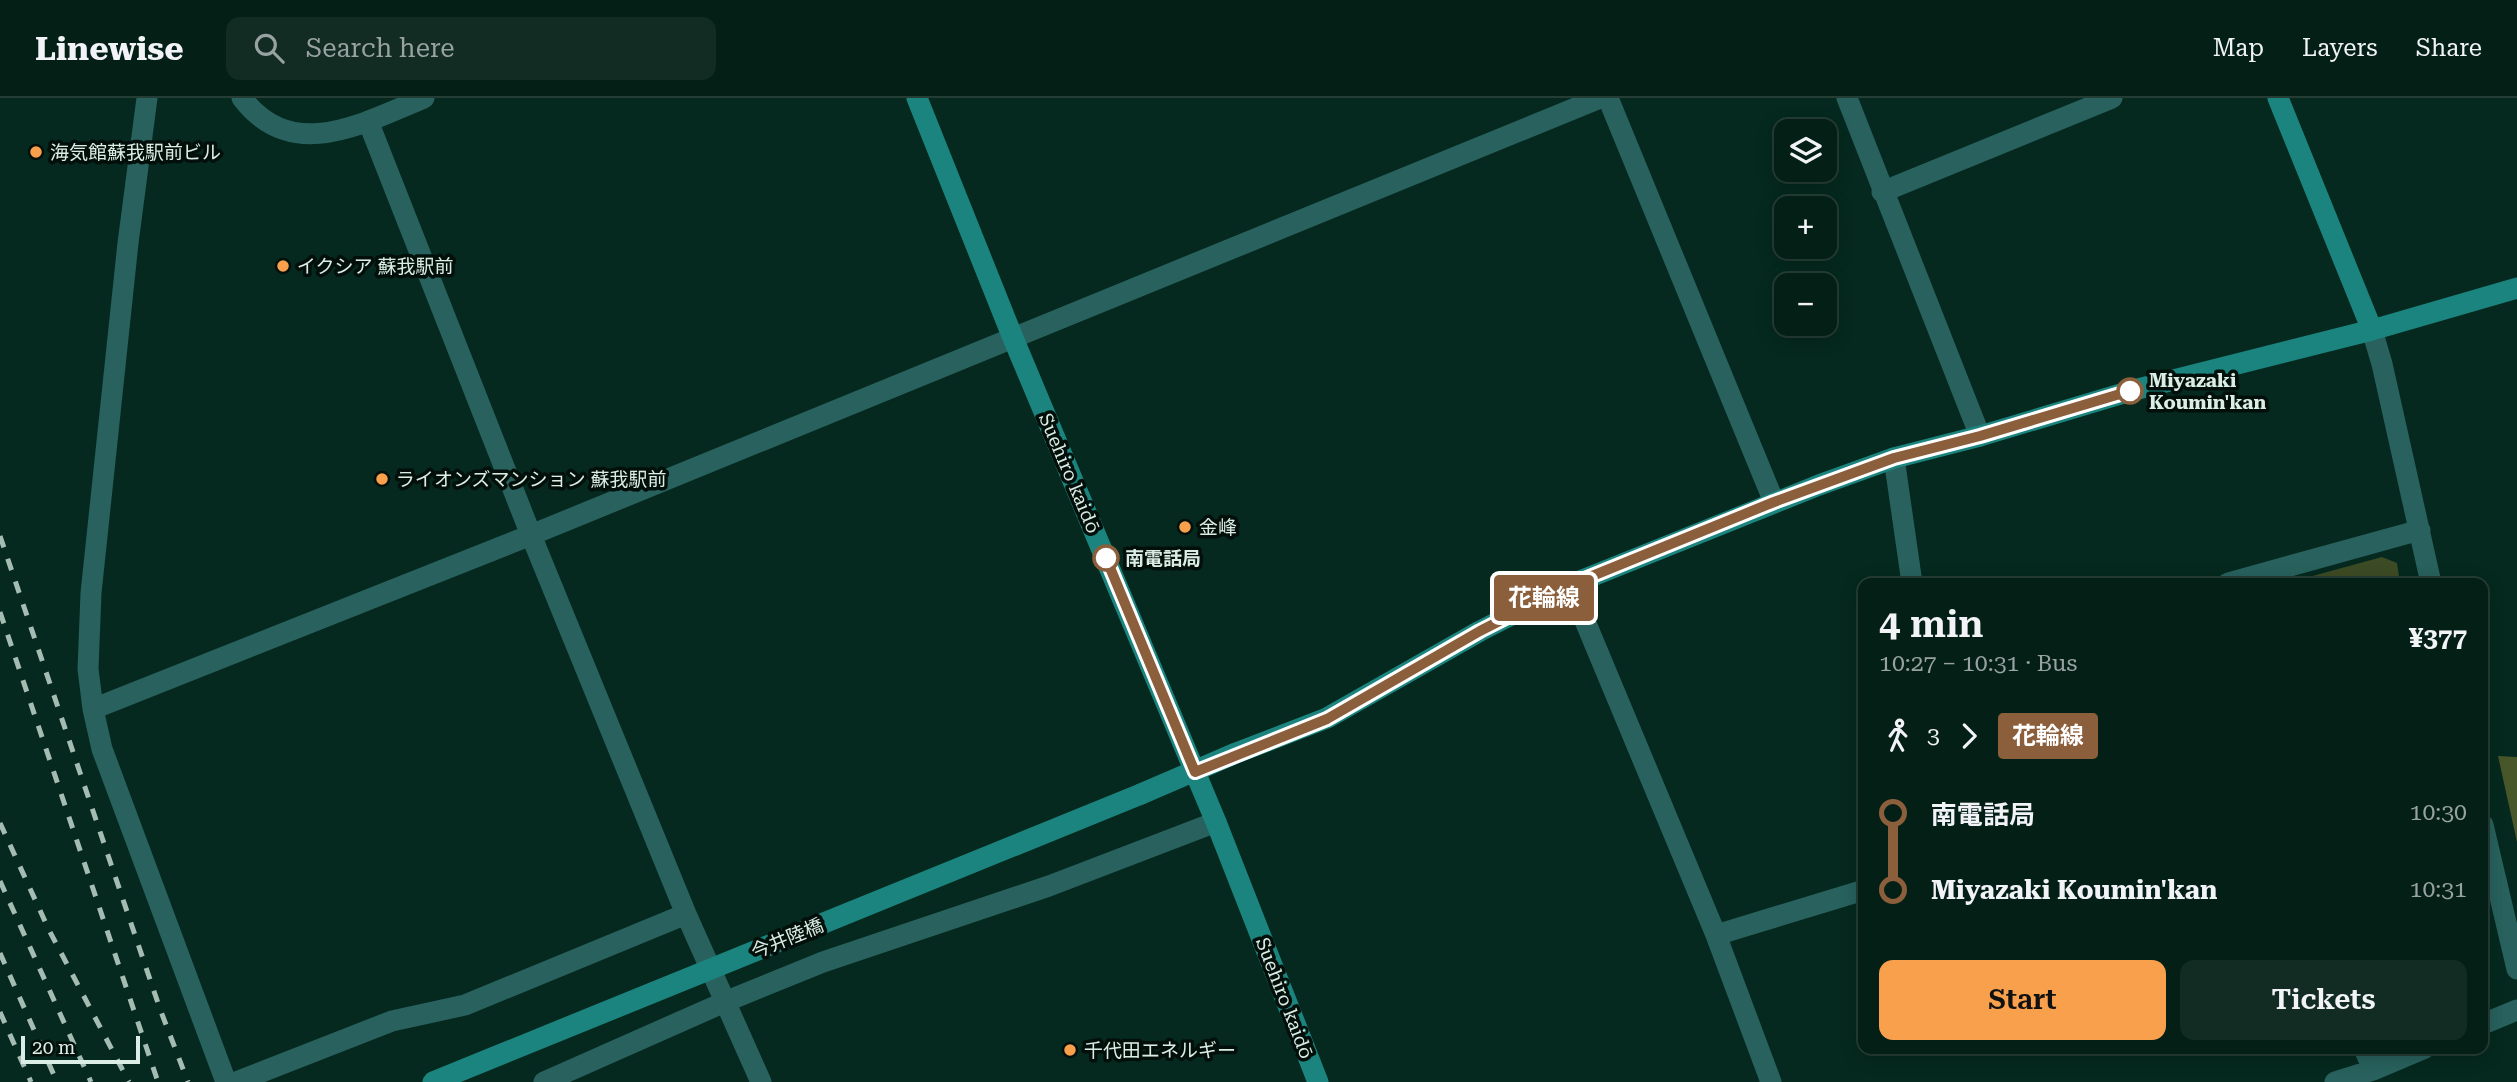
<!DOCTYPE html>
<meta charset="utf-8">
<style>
body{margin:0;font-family:"Roboto Serif","Noto Sans JP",serif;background:#122c23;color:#f1f3f6;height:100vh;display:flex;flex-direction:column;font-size:26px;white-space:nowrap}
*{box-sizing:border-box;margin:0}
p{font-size:23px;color:#97a2a1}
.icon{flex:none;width:38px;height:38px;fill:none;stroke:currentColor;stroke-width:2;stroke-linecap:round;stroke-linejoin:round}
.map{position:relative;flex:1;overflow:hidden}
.sheet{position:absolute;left:1858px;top:480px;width:630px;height:476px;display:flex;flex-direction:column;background:#041f16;border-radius:14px;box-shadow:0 4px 18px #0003,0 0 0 2px #253d35}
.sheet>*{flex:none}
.badge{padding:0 14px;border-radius:5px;font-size:24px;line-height:46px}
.fabs{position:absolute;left:1774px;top:21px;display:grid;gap:14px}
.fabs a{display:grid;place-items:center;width:63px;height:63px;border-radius:14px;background:#041f16;box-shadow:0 4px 18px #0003,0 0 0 2px #253d35;font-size:35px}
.scale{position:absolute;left:21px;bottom:18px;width:119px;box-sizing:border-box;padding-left:7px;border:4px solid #dbeee5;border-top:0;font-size:19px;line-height:24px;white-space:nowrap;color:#dbeee5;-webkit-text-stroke:5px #030f0a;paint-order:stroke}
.map>.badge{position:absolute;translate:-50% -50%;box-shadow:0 0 0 4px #fff}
.legs{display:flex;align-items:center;gap:10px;height:77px;padding:0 21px;font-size:23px}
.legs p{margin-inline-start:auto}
.overview{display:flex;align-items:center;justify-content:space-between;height:119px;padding:0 21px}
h1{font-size:38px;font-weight:600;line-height:52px}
.button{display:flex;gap:14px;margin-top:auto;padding:14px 21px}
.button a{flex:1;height:80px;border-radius:14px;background:#f9a04c;color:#111;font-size:28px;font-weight:600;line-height:80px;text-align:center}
.button a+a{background:#122c23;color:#f1f3f6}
ul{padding:0 21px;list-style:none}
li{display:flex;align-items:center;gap:24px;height:77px;font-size:26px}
li i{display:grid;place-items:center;width:10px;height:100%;margin:0 9px;background:currentColor}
li i::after{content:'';width:18px;height:18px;margin:-9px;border:5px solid;border-radius:50%;background:#041f16}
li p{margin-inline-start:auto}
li:first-child i{background:linear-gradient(#0000 50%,currentColor 0)}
li:last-child i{background:linear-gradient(currentColor 50%,#0000 0)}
header{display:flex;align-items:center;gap:42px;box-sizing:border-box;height:98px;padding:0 35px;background:#041f16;border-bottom:2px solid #253d35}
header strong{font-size:33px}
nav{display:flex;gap:38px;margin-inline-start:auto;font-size:24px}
.search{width:490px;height:63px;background:#122c23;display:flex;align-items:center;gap:18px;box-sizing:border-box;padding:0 24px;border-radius:14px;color:#97a2a1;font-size:26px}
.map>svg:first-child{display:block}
</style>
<header>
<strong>Linewise</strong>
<div class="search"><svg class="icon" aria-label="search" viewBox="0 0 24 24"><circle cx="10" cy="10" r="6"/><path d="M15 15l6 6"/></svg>Search here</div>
<nav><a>Map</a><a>Layers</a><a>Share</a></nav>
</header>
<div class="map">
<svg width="2517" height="984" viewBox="0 0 2517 984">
<rect width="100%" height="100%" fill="#05291e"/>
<path fill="#3d4b24" d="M2382,459L2397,465L2400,485H2287Z"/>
<path fill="#475729" d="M2498,658L2517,659V744Z"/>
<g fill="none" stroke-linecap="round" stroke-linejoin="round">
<path stroke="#28615d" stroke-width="21" d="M147,0L128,145L91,495L88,571L93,611L102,651L226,984
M242,0C292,66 363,25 424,0
M1608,0L1774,404
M1847,0L1980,338
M368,23L531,437L686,816L761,984
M1882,94L2112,0
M2372,232L2382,266L2431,485
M1894,360L1912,485
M2228,485L2420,432
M1570,487L1716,837L1771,984
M93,611L531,437L1600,0
M2483,727L2517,871
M1716,837L1864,792
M2483,926L2517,912
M2364,950L2373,972
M236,984L392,923L465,907L686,816
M544,984L727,903L823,864L1049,788L1216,724
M2335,984L2373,972L2425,950"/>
<path stroke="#1b847e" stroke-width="21" d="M917,0L1013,240L1216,724L1318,984
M2278,0L2372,232
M1141,696L1236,655L1327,620L1480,533L1570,487L1819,387L1894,360L1980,338L2134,292L2372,232L2517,190"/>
<path stroke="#a5bcb3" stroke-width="5" stroke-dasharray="12 12" stroke-linecap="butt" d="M0,438L160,911L188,984
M0,514L158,984
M0,725L49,832L129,984
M0,783L91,984
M0,855L57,984
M0,914L31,984"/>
<path stroke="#1b847e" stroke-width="21" d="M433,984L1141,696"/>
</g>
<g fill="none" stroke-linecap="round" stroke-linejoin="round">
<g stroke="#fff" stroke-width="16">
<path id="line-1" d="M1106,460L1195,674L1327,621L1480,533L1570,487L1774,404L1894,360L1980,338L2130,293"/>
</g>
<use href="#line-1" stroke="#8b5e3c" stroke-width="10"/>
</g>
<g fill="#f9a04c" stroke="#030f0a" stroke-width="2.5">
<circle cx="36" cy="54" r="7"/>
<circle cx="283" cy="168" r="7"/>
<circle cx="382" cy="381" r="7"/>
<circle cx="1185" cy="429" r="7"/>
<circle cx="1070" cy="952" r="7"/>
</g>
<g fill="#fff" stroke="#8b5e3c" stroke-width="3.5">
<circle cx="2130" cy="293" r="12"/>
<circle cx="1106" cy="460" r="12"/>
</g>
<g text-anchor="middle" stroke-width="7" stroke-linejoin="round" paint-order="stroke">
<g font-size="19" fill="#dbeee5" stroke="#030f0a" text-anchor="start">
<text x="50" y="61">海気館蘇我駅前ビル</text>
<text x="297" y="175">イクシア 蘇我駅前</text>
<text x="396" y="388">ライオンズマンション 蘇我駅前</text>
<text x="1199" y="436">金峰</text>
<text x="1084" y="959">千代田エネルギー</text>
</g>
<g font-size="19" font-weight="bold" fill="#dbeee5" stroke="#030f0a" text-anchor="start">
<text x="2149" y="289">Miyazaki<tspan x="2149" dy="22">Koumin'kan</tspan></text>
<text x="1125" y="467">南電話局</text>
</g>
<g font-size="19" fill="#dbeee5" stroke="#030f0a">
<text transform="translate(1070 375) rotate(67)" y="7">Suehiro kaidō</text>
<text transform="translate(787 840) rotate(-22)" y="7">今井陸橋</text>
<text transform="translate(1285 900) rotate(69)" y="7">Suehiro kaidō</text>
</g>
</g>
</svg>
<div class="fabs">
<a><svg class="icon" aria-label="layers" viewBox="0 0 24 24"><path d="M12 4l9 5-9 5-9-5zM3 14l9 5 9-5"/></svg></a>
<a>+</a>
<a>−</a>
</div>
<div class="scale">20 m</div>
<b class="badge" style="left:1544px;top:500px;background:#8b5e3c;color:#fff">花輪線</b>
<section class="sheet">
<div class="overview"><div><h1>4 min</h1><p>10:27 – 10:31 · Bus</p></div><b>¥377</b></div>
<div class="legs"><svg class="icon" aria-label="walk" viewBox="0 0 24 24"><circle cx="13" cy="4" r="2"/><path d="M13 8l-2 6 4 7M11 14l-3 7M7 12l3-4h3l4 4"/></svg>3<svg class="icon" aria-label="forward" viewBox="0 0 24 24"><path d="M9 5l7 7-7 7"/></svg><b class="badge" style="background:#8b5e3c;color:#fff">花輪線</b></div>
<ul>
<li><i style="color:#8b5e3c"></i><b>南電話局</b><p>10:30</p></li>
<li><i style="color:#8b5e3c"></i><b>Miyazaki Koumin'kan</b><p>10:31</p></li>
</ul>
<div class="button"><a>Start</a><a>Tickets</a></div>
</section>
</div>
